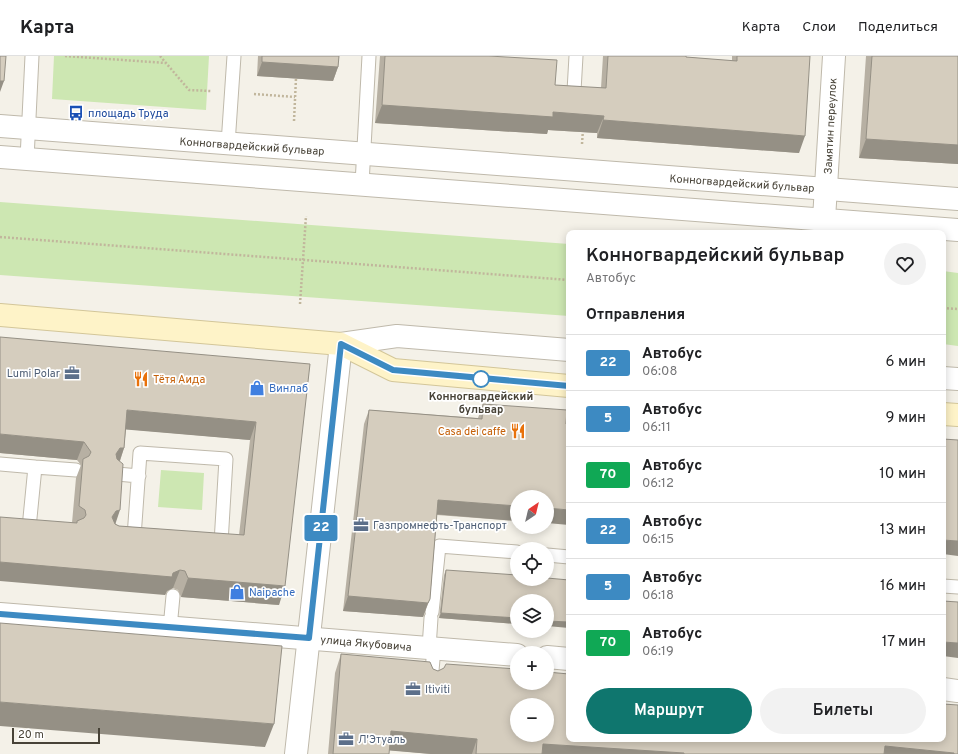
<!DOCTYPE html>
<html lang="ru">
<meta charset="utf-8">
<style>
body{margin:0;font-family:Overpass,sans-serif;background:#f2f2f2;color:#202124;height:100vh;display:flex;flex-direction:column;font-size:15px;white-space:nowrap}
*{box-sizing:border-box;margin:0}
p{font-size:13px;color:#757577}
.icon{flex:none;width:22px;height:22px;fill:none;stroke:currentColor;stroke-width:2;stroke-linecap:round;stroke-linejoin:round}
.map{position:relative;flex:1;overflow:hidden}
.side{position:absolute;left:566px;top:174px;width:380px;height:512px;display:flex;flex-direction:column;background:#fff;border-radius:8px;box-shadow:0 2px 10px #0003}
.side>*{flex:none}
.badge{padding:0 8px;border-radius:3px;font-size:14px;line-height:26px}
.needle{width:26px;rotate:35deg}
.controls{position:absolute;left:510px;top:434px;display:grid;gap:8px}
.controls a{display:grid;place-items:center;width:44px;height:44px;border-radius:50%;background:#fff;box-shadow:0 2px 10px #0003;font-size:20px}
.scale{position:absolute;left:12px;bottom:10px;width:88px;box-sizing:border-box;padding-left:4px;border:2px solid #474237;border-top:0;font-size:11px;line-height:14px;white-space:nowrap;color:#474237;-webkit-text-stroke:3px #fff;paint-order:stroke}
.map>.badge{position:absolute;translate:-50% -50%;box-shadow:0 0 0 2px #fff}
h2{padding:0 20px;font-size:15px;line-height:36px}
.round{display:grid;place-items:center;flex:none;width:42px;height:42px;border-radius:21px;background:#f2f2f2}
.head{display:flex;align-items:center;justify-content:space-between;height:68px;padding:0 20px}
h1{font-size:19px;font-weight:600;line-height:30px}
.primary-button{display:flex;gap:8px;margin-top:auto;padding:8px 20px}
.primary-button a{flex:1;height:46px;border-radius:24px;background:#0f766e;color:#fff;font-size:16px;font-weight:600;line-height:46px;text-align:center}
.primary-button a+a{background:#f2f2f2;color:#202124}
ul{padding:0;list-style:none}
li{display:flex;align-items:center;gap:12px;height:56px;padding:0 20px;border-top:1px solid #e0e0e0}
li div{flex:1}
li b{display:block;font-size:15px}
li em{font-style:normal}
li .badge{min-width:44px;font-weight:700;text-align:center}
header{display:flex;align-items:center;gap:24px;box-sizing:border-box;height:56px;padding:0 20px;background:#fff;border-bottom:1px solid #e0e0e0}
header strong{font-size:19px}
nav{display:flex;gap:22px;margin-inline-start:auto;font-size:14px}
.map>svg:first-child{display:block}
</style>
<header>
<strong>Карта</strong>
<nav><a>Карта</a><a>Слои</a><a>Поделиться</a></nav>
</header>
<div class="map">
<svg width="958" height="698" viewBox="0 0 958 698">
<rect width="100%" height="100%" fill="#f4f1e8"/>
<path fill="#cde7b2" d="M54,0H209L206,54L52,43Z
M0,146L569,188V260L0,219Z
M943,215L958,217V290L943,288Z
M161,414L204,417L202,454L158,451Z"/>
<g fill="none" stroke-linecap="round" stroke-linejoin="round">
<g stroke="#bfb9ab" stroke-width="15">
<path id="service" d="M574,35L576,0
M228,88L234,0
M27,103L32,0
M362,128L369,0
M140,397L226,403L221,487L134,481Z
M0,408L35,411L29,472L0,470
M35,411L76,414
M117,418L139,420
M547,499L569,501
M943,530L958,531
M432,556L439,490L517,496
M170,572L173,540
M429,592L431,562
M431,626L434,592"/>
</g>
<g stroke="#bfb9ab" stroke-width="24">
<path id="minor" d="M0,101L958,174
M824,163L834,0
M0,558L517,599
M547,601L569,603
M943,633L958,635"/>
</g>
<g stroke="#bfb9ab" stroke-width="24">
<path id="tertiary" d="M0,70L958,143
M943,322L958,323
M296,698L341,288L397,280L569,294"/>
</g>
<g stroke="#d3c699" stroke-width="24">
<path id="secondary" d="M0,259L341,288L393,314L569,330
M943,358L958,359"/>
</g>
<path stroke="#c1b69c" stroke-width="2.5" stroke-dasharray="2 2" stroke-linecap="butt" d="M65,0L166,7
M160,0L189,34L211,35
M254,38L295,41
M294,65L296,22
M582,88L583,73
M0,181L569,224
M300,248L306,160
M943,252L958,253"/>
<use href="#service" stroke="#fff" stroke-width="13"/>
<use href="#minor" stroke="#fff" stroke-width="22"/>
<use href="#tertiary" stroke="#fff" stroke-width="22"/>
<use href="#secondary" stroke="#fef3c8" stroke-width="22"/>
</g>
<path fill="#b7b0a3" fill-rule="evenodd" d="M258,0H339L338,11L333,25L257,20Z
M380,0H489L555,29L601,32L603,0H686V1L732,5V0H810L799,97L597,82V77L548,74L547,78L375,67Z
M866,0H958V108L859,102Z
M310,308L279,549L181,541L178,534L173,532L167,535L165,539L72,467L76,422L81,409L77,404L0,397ZM126,373L250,384L239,479L119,470L115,468L120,405L124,392Z
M483,348L517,441V465L437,459L430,543L423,561L343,555L364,368L369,354L478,362Z
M446,514L517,545V568L439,562L444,519Z
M341,598L433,613L438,615L958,698H431L389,694V698H328L335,617Z"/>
<path fill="#959085" d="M262,6L338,11L333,25L257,20Z
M0,25H4L0,36Z
M382,49L553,56L604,60L597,77L548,74L547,78L375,67Z
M603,64L805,80L799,97L597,82Z
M866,83L958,89V108L859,102Z
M127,354L256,366L250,384L120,373Z
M0,378L84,386L77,404L0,397Z
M120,392H124L118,410L116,398Z
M438,444L517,450V465L433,458Z
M547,452L569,454V469L547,467Z
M120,454L114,472L112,461L116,455Z
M943,484L958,485V500L943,498Z
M0,506L173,517L180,514L173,532L167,535L165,539L0,525Z
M188,522L285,530L279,549L181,541Z
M348,540L428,547L423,561L343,555Z
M441,557L517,562V568L439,562Z
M547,565L569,566V572L547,570Z
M943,586L958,587V602L943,600Z
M0,646L274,668L265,691L0,670Z
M391,675L477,683L472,698H431L384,694Z
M543,688L684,697V698H539Z
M885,690L954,697V698H882Z"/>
<path fill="#d5cdbe" stroke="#959085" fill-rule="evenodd" d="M0,0H6L4,25H0Z
M262,0H339L338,11L262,6Z
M385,0H489L557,4L555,29L606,32L608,0H686V1L737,5V0H810L805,80L603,64L604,60L553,56V61L382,49Z
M872,0H958V89L866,83Z
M0,281L310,308L285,530L188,522L185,515L180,514L173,517L172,521L0,506V461L77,467V465L84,462L86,459L85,454L79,450L83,403L89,400L91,396L84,386L0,378ZM127,354L256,366L244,479L119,470L115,468L112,461L116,455L120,454L123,408L117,403L116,398L120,392H124Z
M483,348L567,354L566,368L569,369V454L547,452V441H517V450L438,444L430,543L428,547L348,540L369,354L482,363Z
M943,383L958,384V485L943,484Z
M446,514L517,519V523H547V522L569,524V566L547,565V545H517V562L441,557Z
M943,545L958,546V587L943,586Z
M0,567L282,590L274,668L0,646Z
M341,598L430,606L433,613L438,615L444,612L446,608L517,613V627H547V616L569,618V683H943V648L958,649V698H954V697L885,690L884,698H684V697L543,688L542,698H476L477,683L391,675L389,698H333ZM517,649H547V679H517Z"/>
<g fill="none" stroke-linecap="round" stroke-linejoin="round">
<g stroke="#fff" stroke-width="9">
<path id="line" d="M0,558L309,582L341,288L393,314L569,330"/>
</g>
<use href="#line" stroke="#3d8ac2" stroke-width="6"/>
</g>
<defs>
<g id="bus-bare" transform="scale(1.2)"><path d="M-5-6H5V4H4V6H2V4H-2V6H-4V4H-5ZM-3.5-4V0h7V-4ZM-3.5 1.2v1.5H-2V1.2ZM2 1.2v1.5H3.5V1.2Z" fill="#1a4fb4" stroke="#fff" stroke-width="2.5" paint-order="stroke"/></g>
<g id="office-bare" transform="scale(1.2)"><path d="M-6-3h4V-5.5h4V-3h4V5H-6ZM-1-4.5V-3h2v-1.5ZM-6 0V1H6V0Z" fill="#5c6f8a" stroke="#fff" stroke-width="2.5" paint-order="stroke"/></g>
<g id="restaurant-bare" transform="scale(1.2)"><path d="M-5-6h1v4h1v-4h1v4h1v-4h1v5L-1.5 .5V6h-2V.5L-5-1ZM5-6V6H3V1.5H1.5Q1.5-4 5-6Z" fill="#e8710a" stroke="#fff" stroke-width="2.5" paint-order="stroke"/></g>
<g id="shop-bare" transform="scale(1.2)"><path d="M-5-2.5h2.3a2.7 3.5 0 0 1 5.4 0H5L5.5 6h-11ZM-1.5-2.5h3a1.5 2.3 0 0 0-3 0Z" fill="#3f7fe0" stroke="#fff" stroke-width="2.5" paint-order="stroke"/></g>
</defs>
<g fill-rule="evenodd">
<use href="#bus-bare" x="76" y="57"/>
<use href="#office-bare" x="72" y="317"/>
<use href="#restaurant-bare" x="141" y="323"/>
<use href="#shop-bare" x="257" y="332"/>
<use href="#restaurant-bare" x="518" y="375"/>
<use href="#office-bare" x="361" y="469"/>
<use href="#shop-bare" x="237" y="536"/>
<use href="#office-bare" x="413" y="633"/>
<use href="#office-bare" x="346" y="683"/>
</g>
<circle fill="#fff" stroke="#3d8ac2" stroke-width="2" cx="481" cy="323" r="8"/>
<g text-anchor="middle" stroke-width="3.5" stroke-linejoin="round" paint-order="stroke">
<g font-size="11" fill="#164399" stroke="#fff" text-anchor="start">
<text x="88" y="61">площадь Труда</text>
</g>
<g font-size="11" fill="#474237" stroke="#fff">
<text transform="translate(830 70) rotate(-87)" y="4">Замятин переулок</text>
<text transform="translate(252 90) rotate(4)" y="4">Конногвардейский бульвар</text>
<text transform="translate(742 127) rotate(4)" y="4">Конногвардейский бульвар</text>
<text transform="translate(366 587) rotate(5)" y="4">улица Якубовича</text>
</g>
<g font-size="11" fill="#4e5e75" stroke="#fff" text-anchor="start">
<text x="60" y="321" text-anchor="end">Lumi Рolar</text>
<text x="373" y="473">Газпромнефть-Транспорт</text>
<text x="425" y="637">Itiviti</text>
<text x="358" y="687">Л'Этуаль</text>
</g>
<g font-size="11" fill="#c56008" stroke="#fff" text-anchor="start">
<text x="153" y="327">Тётя Аида</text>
<text x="506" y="379" text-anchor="end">Casa dei caffe</text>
</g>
<g font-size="11" fill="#366cbe" stroke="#fff" text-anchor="start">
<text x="269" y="336">Винлаб</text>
<text x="249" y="540">Naipache</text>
</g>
<g font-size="11" font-weight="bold" fill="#474237" stroke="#fff">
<text x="481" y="344">Конногвардейский<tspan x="481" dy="13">бульвар</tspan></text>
</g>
</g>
</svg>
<div class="controls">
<a><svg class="needle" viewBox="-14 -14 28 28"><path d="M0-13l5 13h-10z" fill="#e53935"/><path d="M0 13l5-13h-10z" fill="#757577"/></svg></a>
<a><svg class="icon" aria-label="locate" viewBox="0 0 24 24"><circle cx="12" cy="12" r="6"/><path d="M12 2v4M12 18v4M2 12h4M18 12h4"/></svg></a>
<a><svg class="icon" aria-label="layers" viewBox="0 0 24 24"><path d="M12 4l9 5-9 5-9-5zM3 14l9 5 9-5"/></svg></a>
<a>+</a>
<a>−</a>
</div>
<div class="scale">20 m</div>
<b class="badge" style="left:321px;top:472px;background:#3d8ac2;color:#fff">22</b>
<section class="side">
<div class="head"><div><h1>Конногвардейский бульвар</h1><p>Автобус</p></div><a class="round"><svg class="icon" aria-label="heart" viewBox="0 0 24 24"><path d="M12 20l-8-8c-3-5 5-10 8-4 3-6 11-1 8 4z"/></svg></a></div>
<h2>Отправления</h2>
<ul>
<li><span class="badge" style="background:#3d8ac2;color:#fff">22</span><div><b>Автобус</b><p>06:08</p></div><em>6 мин</em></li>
<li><span class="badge" style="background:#3d8ac2;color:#fff">5</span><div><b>Автобус</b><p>06:11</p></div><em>9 мин</em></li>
<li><span class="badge" style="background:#10a855;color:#fff">70</span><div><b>Автобус</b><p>06:12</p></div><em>10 мин</em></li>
<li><span class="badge" style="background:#3d8ac2;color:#fff">22</span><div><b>Автобус</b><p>06:15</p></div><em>13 мин</em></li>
<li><span class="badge" style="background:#3d8ac2;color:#fff">5</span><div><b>Автобус</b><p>06:18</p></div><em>16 мин</em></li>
<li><span class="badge" style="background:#10a855;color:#fff">70</span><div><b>Автобус</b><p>06:19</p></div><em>17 мин</em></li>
</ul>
<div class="primary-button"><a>Маршрут</a><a>Билеты</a></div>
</section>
</div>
